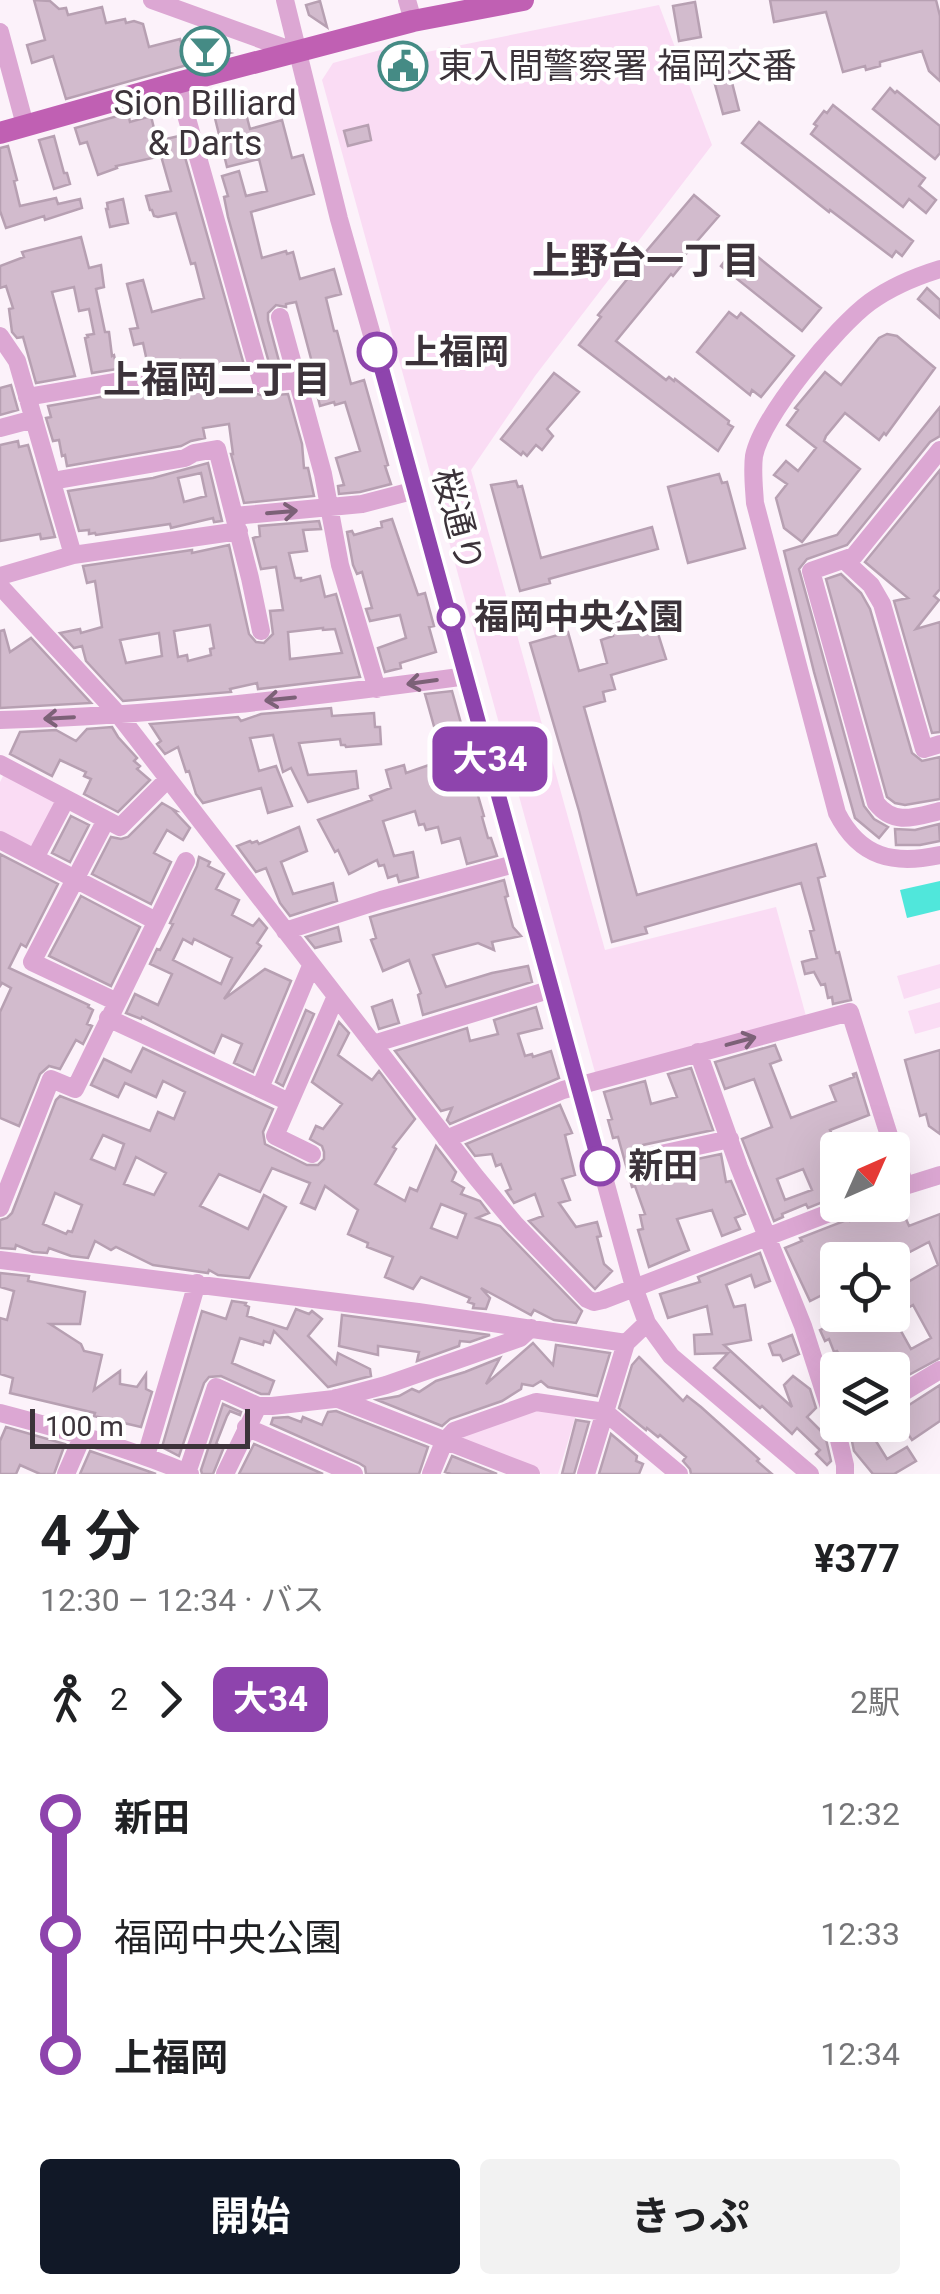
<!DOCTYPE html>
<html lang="ja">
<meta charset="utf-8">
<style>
body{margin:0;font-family:Roboto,"Noto Sans JP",sans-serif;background:#f2f2f2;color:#202124;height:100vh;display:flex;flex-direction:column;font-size:38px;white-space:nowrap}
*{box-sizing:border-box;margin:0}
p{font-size:32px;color:#757577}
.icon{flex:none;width:55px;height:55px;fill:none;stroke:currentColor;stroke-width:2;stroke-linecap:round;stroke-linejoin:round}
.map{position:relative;height:1474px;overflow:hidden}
.sheet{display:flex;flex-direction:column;background:#fff;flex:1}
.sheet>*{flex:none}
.badge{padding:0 20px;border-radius:15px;font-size:35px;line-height:65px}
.needle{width:65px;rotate:45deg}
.controls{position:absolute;left:820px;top:1132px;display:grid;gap:20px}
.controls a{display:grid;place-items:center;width:90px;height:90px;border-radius:10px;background:#fff;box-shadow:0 10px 40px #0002;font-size:50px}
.scale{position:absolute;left:30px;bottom:25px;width:220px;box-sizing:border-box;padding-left:10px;border:5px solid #3c333a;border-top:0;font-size:28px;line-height:35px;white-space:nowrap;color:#3c333a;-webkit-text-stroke:8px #fff;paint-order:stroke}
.map>.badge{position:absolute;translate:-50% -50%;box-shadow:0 0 0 5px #fff}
.legs{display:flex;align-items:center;gap:15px;height:110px;padding:0 40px;font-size:32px}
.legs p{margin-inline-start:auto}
.overview{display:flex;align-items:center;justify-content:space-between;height:170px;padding:0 40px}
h1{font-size:55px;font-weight:700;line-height:75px}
.action{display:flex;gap:20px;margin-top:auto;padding:20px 40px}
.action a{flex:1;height:115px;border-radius:10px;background:#111827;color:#fff;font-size:40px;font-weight:700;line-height:115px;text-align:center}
.action a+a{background:#f2f2f2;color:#202124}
ul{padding:0 40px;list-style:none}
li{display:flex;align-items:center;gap:35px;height:120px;font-size:38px}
li i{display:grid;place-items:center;width:15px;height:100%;margin:0 12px;background:currentColor}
li i::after{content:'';width:25px;height:25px;margin:-12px;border:8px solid;border-radius:50%;background:#fff}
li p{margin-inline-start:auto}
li:first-child i{background:linear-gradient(#0000 50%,currentColor 0)}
li:last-child i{background:linear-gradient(currentColor 50%,#0000 0)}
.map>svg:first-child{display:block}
</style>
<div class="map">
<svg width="940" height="1474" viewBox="0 0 940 1474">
<rect width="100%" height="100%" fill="#fcf2fa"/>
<path fill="#fadcf4" d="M659,5L712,145L535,376L471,470L605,950L776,907L806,1016L596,1076L322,80L333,63L384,49L387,60Z
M9,775L59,801L32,850L0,833V782L3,776Z
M940,964V988L904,999L897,976Z
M940,1002V1027L915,1034L908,1011Z
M536,1407L577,1412L558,1474H542L460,1445L461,1433Z"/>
<path fill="#50e7db" d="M940,881V910L907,918L900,890Z"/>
<path fill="#d2bbcd" stroke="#b7a0b2" stroke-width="2.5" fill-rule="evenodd" d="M34,0L50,1L59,9L66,8L68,15L102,7L106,23L125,19L126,23L134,21L143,24L149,47L180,39L183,48L201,44L230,53L66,99L53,56L32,63L27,45L45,40Z
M770,0H936L940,16V81L929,71L922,51L880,62V66L866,70L865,66L843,72L826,12L774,22Z
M320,1L327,27L309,15L306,5Z
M695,2L701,37L679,41L673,6Z
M724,51L739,110L723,114L707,55Z
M407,60L411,77L395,81L390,65Z
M890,88L895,93L897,91L940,126V153L935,159L873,109Z
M240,90L250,129L282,120L292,158L303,155L314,194L251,212L262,258L286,251L287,254L293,252L300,279L334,269L341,294L326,298L334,331H337L351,384L364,380L388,465L385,466L391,484L360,492L339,494L338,486L344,485L336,458L360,451L345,402L335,405L334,402L320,406L316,390L319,389L296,302L286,304V307L276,305L268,313V320L281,369L271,370L228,217L224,197L228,196L222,176L239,171L246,196L267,191L259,159L227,167L210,98Z
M833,105L925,178L919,186L936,200L926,213L909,199L903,207L811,134L817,126L814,124L824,111L827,113Z
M128,113L130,122L151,116L157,141L179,136L244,365L208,368L211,393L252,392L263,396L288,394L302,444L304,468H308L314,496L244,503L231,454H233L229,424L203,428L205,438L191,441L181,446L67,466L65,455L62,456L59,440L53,441L46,418L51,417L48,406L145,389L154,382L155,374L148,366L143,343L134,345L130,329L138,328L127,284L143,280L152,312L204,298L195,263L191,264L176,213L158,217L154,216L152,210H150L146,196L171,191L161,156L116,166L117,168L98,175L87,142L80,144L75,128Z
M759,122L913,241L902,256L896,251L892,257L830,210L829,212L742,143Z
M368,125L371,140L348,146L344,131Z
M54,136L64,173H67L70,184L54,189L39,140Z
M8,146L17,180L14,181L20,206L56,198L58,204L80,199L82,208L45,220L44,216L6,228L0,211V148Z
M694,195L719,216L678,263L681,266L673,276L671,274L616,341L666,380L669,377L674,381L675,379L729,421L728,424L733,427L718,451L579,345L601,317L598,315L646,256L644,254Z
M123,199L128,223L110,227L106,209H108L107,203Z
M81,237L89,268L101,265L104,287L96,289L105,332H109L112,356L114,355L117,369L92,373L85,338L88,337L87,335L94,334L89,309L79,311L74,287L52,292L75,376L36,383L23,337L17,338L12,332L9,309L13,308L6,286L0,288V266L24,257L22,252Z
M737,245L742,249L744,247L748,249L821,308L802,331L721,266Z
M927,288L940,300V318L918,299Z
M729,312L737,318L741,313L794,356L761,397L752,390L750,395L697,352Z
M887,334L897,336L935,368L886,435L884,433L879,440L845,413L826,436L824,441L860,469L802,542L784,528L776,498L787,484L774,475L786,461L798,471L816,448L787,425L798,410L795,408L825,372L841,385L879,338Z
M554,373L579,392L547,429L553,436L542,450L536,445L527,456L523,452L521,455L501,439Z
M11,385L18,410L0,415V388Z
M940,407V436L930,442L847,545L807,559L799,569L864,806L874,819L888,827L879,838L855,818L814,672L784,551L837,535Z
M18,441L19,447L28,445L55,537L41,539L40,534L0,541V445Z
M208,463L222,521L214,522L213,518L171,528L170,524L96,535L95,533L89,534V530L79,531L68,491L153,478ZM201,473L206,496L184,502L178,478Z
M940,470V589L934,596L939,600L916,629L940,622V732L932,733L894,601L908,598L865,562Z
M719,474L722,483L727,482L745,548L688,563L668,487Z
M516,481L518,487L522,486L541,558L652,527L658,549L549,579L550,583L520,591L491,485Z
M392,519L418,595L425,593L434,626L429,627L436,652L400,663L401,668L385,672L378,648L406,638L400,615L370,621L366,609L372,608L362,572L357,574L353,565L347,532L352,531L354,535L382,527L381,522Z
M319,521L321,529L303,530L307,551L289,553L295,578H301V581L320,576L325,597L336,594L360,677L258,689L257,683L230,689L231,692L123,701L86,661L82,646L74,648L60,633L80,629L81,633L102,627L95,581L87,583L83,566L192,550V553L229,545L249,634L256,642L264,643L273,634L270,611L283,610L276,567L261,569L253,538L260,536L259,526ZM210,625L214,648L210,649L211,655L188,661L187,655L178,657L174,631ZM323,628V630L335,629L342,653L290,659L288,632ZM159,633L162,656L126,663L120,640Z
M841,574L861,593L870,609L912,753L922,761L940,757V799L905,805L895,803L887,797L826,579Z
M640,616L644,627L655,624L666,659L611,675L615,689L603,692L605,701L584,707L637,895L816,844L825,876L818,878L836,953L839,952L851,1000L833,1004L832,997L828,998L825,984L821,985L814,972L805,974L802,962L817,958L810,931L814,930L801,883L645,927L647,933L612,942L579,811L530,643L568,632L579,671L607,663L601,640L613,636L610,625Z
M4,630L10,652L31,638L91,703L0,708V631Z
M452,691L477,781L474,782L484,816L482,817L488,838H491L497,856L467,864L460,838L442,843L438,827L426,830L424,824L419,825L415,811L383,821L394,856L413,852L418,877L399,882L397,875L388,878L384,865L379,866L377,860L349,874L338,850L335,852L318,820L372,800L370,796L391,788L386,770L404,765L406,773L432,764L430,761L438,758L433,738L437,737L425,694Z
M331,708L332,716L374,713L375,727H380L381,744L346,747L345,745H341L340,739L299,743L308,775L356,771L358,788L308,802L291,768L283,772L273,735L250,738L259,771L276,766L292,806L268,813L261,788L203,803L196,794L189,771L186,772L178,747L165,754L157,744L161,741L150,724L238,717L241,721L261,714Z
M112,727L118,737L137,758L134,761L140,766L137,769L150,780L118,812L84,794L91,779L84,776L86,772L60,760L52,776L10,754L20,732L56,730L76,741L87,729Z
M162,803L176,811H174L190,828L183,840L167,830L154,853L171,862L151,904L92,874L111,837L121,839L128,837Z
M71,816L89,825L70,862L52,853Z
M939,824L940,841L920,845H896L895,829L915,830Z
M299,827L307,851L281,862L293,894L333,883L337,901L290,916L280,903L266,868L256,872L237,846L250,841L252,843L257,841L259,844Z
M0,854L58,884L26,947L21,944L9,968L89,1005L88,1007L93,1010L87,1024L92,1026L83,1044L76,1040L60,1069L49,1066L40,1074L19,1126L0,1118V1012L11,988L2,983L0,986Z
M199,857L210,862L208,866L224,874L216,889L239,900L232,915L253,926L259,919L267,928L257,943L261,946L224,999L265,969L291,981L253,1072L234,1063L242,1044L222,1035L214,1053L142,1017L141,1019L126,1013L135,994L158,1005L172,974L150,964L157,949L160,950L173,924L170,923L197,866ZM183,939L192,944L194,939L232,958L221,984L173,960Z
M504,880L508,896L505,897L513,927L521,936L492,942L494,950L478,943L433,955L446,987L492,973L528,966L532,982L423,1015L418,995L421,993L409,960L383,971L371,940L376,938L370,917Z
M81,896L140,927L111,986L49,956Z
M338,927L341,941L315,948L306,937Z
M392,1000L399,1023L379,1029L372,1007Z
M536,1007L542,1028L518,1034L525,1056L532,1054L533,1057L551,1051L559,1078L450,1124L447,1120L452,1108L441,1111L395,1051L467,1028L470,1041L498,1034L494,1020Z
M306,1010L314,1014L283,1086L276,1082Z
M339,1022L349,1033L338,1055L372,1080L379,1071L415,1119L393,1147L396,1149L375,1184L405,1201L410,1188L417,1191L436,1146L456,1172L452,1181L464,1188L461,1194L480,1201L489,1213L477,1218L500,1226L582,1311L576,1323L554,1320L534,1310L531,1315L481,1288L490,1298L486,1309L473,1308L474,1304L468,1302L470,1298L421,1277L413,1289L385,1277L393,1257L367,1247L368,1243L348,1234L358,1210L325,1186L315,1209L301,1203L310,1183L272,1168L260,1192L219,1174L200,1206L248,1229L264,1195L286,1207L249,1278L218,1275L209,1270L208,1273L153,1265L116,1247L111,1250L95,1241L88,1258L71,1256L49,1248L47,1253L33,1252L16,1245L15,1249L0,1248V1220L7,1218L12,1213L56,1100L60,1096L150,1131L158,1112L174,1119L185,1092L163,1081L156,1097L125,1083L118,1097L91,1085L104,1059L131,1072L143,1048L273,1109L263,1132L265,1144L307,1165H318L324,1159V1152L322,1146L310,1139L316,1126L323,1129L342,1104L312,1082ZM103,1135L124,1144L115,1169L91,1159ZM136,1157L166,1173L154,1195L124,1184ZM55,1193L82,1205L72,1232L68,1231L66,1234L43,1224ZM441,1204L466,1214L457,1238L431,1228Z
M775,1045L781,1060L770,1064L791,1118L836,1101L830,1086L854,1077L853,1074L856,1073L869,1115L830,1130L838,1148V1196L808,1208L806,1204L782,1214L783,1217L774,1221L742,1139L772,1127L754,1079L725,1089L715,1062ZM803,1169L812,1190L785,1200L777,1179Z
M940,1050V1134L929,1126L926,1114L920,1116L905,1060Z
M691,1068L713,1130L643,1145L636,1152L635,1161L642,1168L650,1169L721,1154L726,1182L731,1181L745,1214L735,1218L740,1229L722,1236L712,1210L677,1219L689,1250L649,1267L638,1230L643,1229L640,1215L645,1214L635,1186L632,1187L618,1137L613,1138L608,1120L612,1119L604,1092L645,1081L651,1104L677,1097L668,1074Z
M560,1105L572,1133L565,1135L575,1175L562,1179L570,1200L559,1203L576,1227L597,1222L601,1236L597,1237L604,1264L612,1271L595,1289L529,1221L543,1216L535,1194L514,1203L506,1191L511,1189L501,1164L496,1166L492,1154L475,1156L466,1144Z
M877,1138L880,1150H847V1148Z
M900,1205L909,1226L940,1214V1358L892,1384V1370H848L837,1351L834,1352L829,1339L825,1341L820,1330L845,1318L844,1315H892L911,1349L931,1338L913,1305L901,1312L892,1297V1291L938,1265L929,1242L900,1257L898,1253L890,1256L885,1245L847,1260H838V1287L810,1301L785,1248L802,1241L800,1238L849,1219L850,1221L866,1215L867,1218Z
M760,1253L770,1281L755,1287L751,1275L726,1285L734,1307L745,1305L751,1340L724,1345L792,1407L784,1385L793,1376L810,1389L816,1408L807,1417L825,1435L831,1461L827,1465L816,1454L820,1450L797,1428L792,1434L762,1406L760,1408L714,1368L728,1353L695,1354L694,1335L712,1334L707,1306L668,1318L660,1294L700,1282L698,1277Z
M0,1273L29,1276L28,1281L85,1292L80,1324H50L81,1344L84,1351L102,1355L94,1390L120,1371V1384L137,1387L146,1374V1389L152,1392L141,1427L94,1416L95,1413L10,1393L13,1378L0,1374V1318L7,1320L14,1291L0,1287Z
M232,1301L246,1303L245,1305L249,1307L247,1316L287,1329L296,1309L309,1314L312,1311L322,1319L308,1336L336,1364L338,1353L370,1369L371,1376L328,1387L274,1331L270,1343L264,1341L263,1345L240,1338L232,1363L274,1381L269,1394H261L221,1376L209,1377L204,1383L179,1456L162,1447L202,1311L226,1319Z
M342,1315L424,1326L490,1335L470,1342L460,1341L459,1346L417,1361L419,1352L378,1346V1355L339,1346Z
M792,1335L799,1354L783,1361L780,1355H773L769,1344Z
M533,1343L553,1365L556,1345L610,1353L597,1396L548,1387L541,1381L533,1386L522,1384L521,1389L502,1401L450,1419L442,1426L377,1400L399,1396L412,1389L419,1392L436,1381L465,1372L500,1358L486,1384Z
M639,1357L683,1401L687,1396L701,1407L759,1459L757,1461L772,1474H691L690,1469L683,1461L686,1457L660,1435L658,1437L647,1428L646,1430L619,1408L632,1365Z
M940,1385V1421L912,1440L895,1414Z
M223,1404L241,1412L240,1415L230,1411L227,1416L216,1444L224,1447L213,1474H202L201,1470Z
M336,1411L428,1447L419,1474H366L365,1467L359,1463L271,1424L273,1418L288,1417L301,1422L303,1417L322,1425L328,1412Z
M576,1420L589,1422L574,1474H562Z
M863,1425H896L874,1438L887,1459L907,1447L916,1461L894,1474H873L854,1451L850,1432Z
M6,1427L65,1444L54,1474H40L20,1465L16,1474H0V1441Z
M611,1434L637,1456L636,1461L643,1464L639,1474H599Z
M254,1444L323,1474H239Z
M90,1451L116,1460L156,1474H80Z
M452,1456L497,1474H451L445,1472Z"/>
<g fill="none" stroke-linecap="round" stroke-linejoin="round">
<path stroke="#dca7d3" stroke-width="18" d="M152,0L296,52
M285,0L339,219L416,490L634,1287L647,1323L671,1356L810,1474
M407,0L413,21
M0,32L25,125
M177,83L262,384L297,380
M940,269C914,277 892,286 870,302C837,326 762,416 754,456C752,471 754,487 755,503L837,813C860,858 894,865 940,855
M280,317L323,474L340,565L377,689
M0,336L17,361L73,555
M27,397L143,377
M0,428L34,419
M940,450L854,556L811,571L876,803C894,826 915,817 940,811
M52,481L185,458L194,453L217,449L250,578L261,631
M234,516L362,504L416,490
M844,560L871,585L882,604L924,749L940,744
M0,576L73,555L239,531
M0,586L118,714L476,1177L515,1224L587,1299L594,1302L603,1300L850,1205
M0,720C156,716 312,697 467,676
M0,764L120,827L167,780
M106,820L32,962L117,1002
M0,840L156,921
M35,858L66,799
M285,931L381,900L518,863
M108,1018L289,1102
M373,1044L552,989
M698,1052L739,1167L803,1326L837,1432L845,1465V1474
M260,1088L311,966
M446,1139L563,1090L850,1012L905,1186
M312,1154L275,1136L336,996
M647,1157L730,1139
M892,1190L940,1175
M0,1208L51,1079L75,1089L186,861
M0,1260L418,1312L626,1343
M336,1398L531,1474
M892,1399L940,1370
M0,1413C65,1430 128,1448 190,1474
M246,1427L354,1474
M146,1456L197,1283
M187,1473L216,1387L258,1406
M66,1474L83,1435
M225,1474L258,1406H272L334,1399L386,1385L520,1338L531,1328
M431,1474L444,1442L454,1431L536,1402L605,1412L679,1474
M586,1474L626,1343L647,1323"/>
<path stroke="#c060b3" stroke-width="22" d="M0,133L177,83L413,21L523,0"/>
</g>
<defs><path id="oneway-shaft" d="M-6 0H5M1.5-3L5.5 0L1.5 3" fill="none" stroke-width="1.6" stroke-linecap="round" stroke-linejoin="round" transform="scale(2.5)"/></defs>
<g stroke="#7c6177">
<use href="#oneway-shaft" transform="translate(282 512) rotate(-5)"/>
<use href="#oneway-shaft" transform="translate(422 682) rotate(172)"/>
<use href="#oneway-shaft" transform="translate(280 699) rotate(174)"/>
<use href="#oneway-shaft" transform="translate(59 718) rotate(177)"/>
<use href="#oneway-shaft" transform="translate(741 1041) rotate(-15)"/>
</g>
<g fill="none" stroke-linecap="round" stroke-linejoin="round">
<g stroke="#fff" stroke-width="22">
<path id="line-1" d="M377,352L600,1166"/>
</g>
<use href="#line-1" stroke="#8e44ad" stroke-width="15"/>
</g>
<defs>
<g id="bar-ring" transform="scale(2.5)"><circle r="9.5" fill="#fff" stroke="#458b85" stroke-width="1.5"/><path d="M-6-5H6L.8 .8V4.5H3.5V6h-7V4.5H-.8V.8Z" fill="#458b85"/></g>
<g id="civic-ring" transform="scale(2.5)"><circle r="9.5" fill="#fff" stroke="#458b85" stroke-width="1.5"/><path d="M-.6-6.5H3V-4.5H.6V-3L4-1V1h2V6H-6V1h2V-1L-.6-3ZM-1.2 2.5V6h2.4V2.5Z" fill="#458b85"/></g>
</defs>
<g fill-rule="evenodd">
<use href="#bar-ring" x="205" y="51"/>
<use href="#civic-ring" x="403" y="66"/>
</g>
<g fill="#fff" stroke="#8e44ad" stroke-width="5">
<circle cx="377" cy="352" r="18"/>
<circle cx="451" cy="617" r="12"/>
<circle cx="600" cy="1166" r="18"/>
</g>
<g text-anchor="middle" stroke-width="8" stroke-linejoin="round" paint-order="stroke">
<g font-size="35" fill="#3c333a" stroke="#fff" text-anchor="start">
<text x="438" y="78">東入間警察署 福岡交番</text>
<text x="205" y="115" text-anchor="middle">Sion Billiard<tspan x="205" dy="40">&amp; Darts</tspan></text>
</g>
<g font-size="35" font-weight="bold" fill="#3c333a" stroke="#fff" text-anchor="start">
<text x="404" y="364">上福岡</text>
<text x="474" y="629">福岡中央公園</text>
<text x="628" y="1178">新田</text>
</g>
<g font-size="35" fill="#3c333a" stroke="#fff">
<text transform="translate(458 520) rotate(75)" y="12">桜通り</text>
</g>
<g font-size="38" font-weight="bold" fill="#3c333a" stroke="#fff">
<text x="646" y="274">上野台一丁目</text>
<text x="217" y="393">上福岡二丁目</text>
</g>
</g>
</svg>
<div class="controls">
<a><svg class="needle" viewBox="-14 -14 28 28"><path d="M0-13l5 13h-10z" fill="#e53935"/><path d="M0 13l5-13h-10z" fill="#757577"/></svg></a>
<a><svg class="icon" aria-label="locate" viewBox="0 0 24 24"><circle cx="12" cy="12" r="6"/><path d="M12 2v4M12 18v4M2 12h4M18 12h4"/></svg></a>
<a><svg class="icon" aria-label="layers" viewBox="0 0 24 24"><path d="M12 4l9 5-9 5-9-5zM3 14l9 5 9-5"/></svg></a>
</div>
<div class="scale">100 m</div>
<b class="badge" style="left:490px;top:759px;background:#8e44ad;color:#fff">大34</b>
</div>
<section class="sheet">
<div class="overview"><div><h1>4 分</h1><p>12:30 – 12:34 · バス</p></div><b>¥377</b></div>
<div class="legs"><svg class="icon" aria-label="walk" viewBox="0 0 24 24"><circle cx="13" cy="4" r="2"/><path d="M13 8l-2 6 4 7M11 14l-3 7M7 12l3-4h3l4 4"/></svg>2<svg class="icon" aria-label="forward" viewBox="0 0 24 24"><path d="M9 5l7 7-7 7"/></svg><b class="badge" style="background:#8e44ad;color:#fff">大34</b><p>2駅</p></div>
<ul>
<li><i style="color:#8e44ad"></i><b>新田</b><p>12:32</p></li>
<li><i style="color:#8e44ad"></i><span>福岡中央公園</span><p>12:33</p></li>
<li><i style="color:#8e44ad"></i><b>上福岡</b><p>12:34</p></li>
</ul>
<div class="action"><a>開始</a><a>きっぷ</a></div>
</section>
